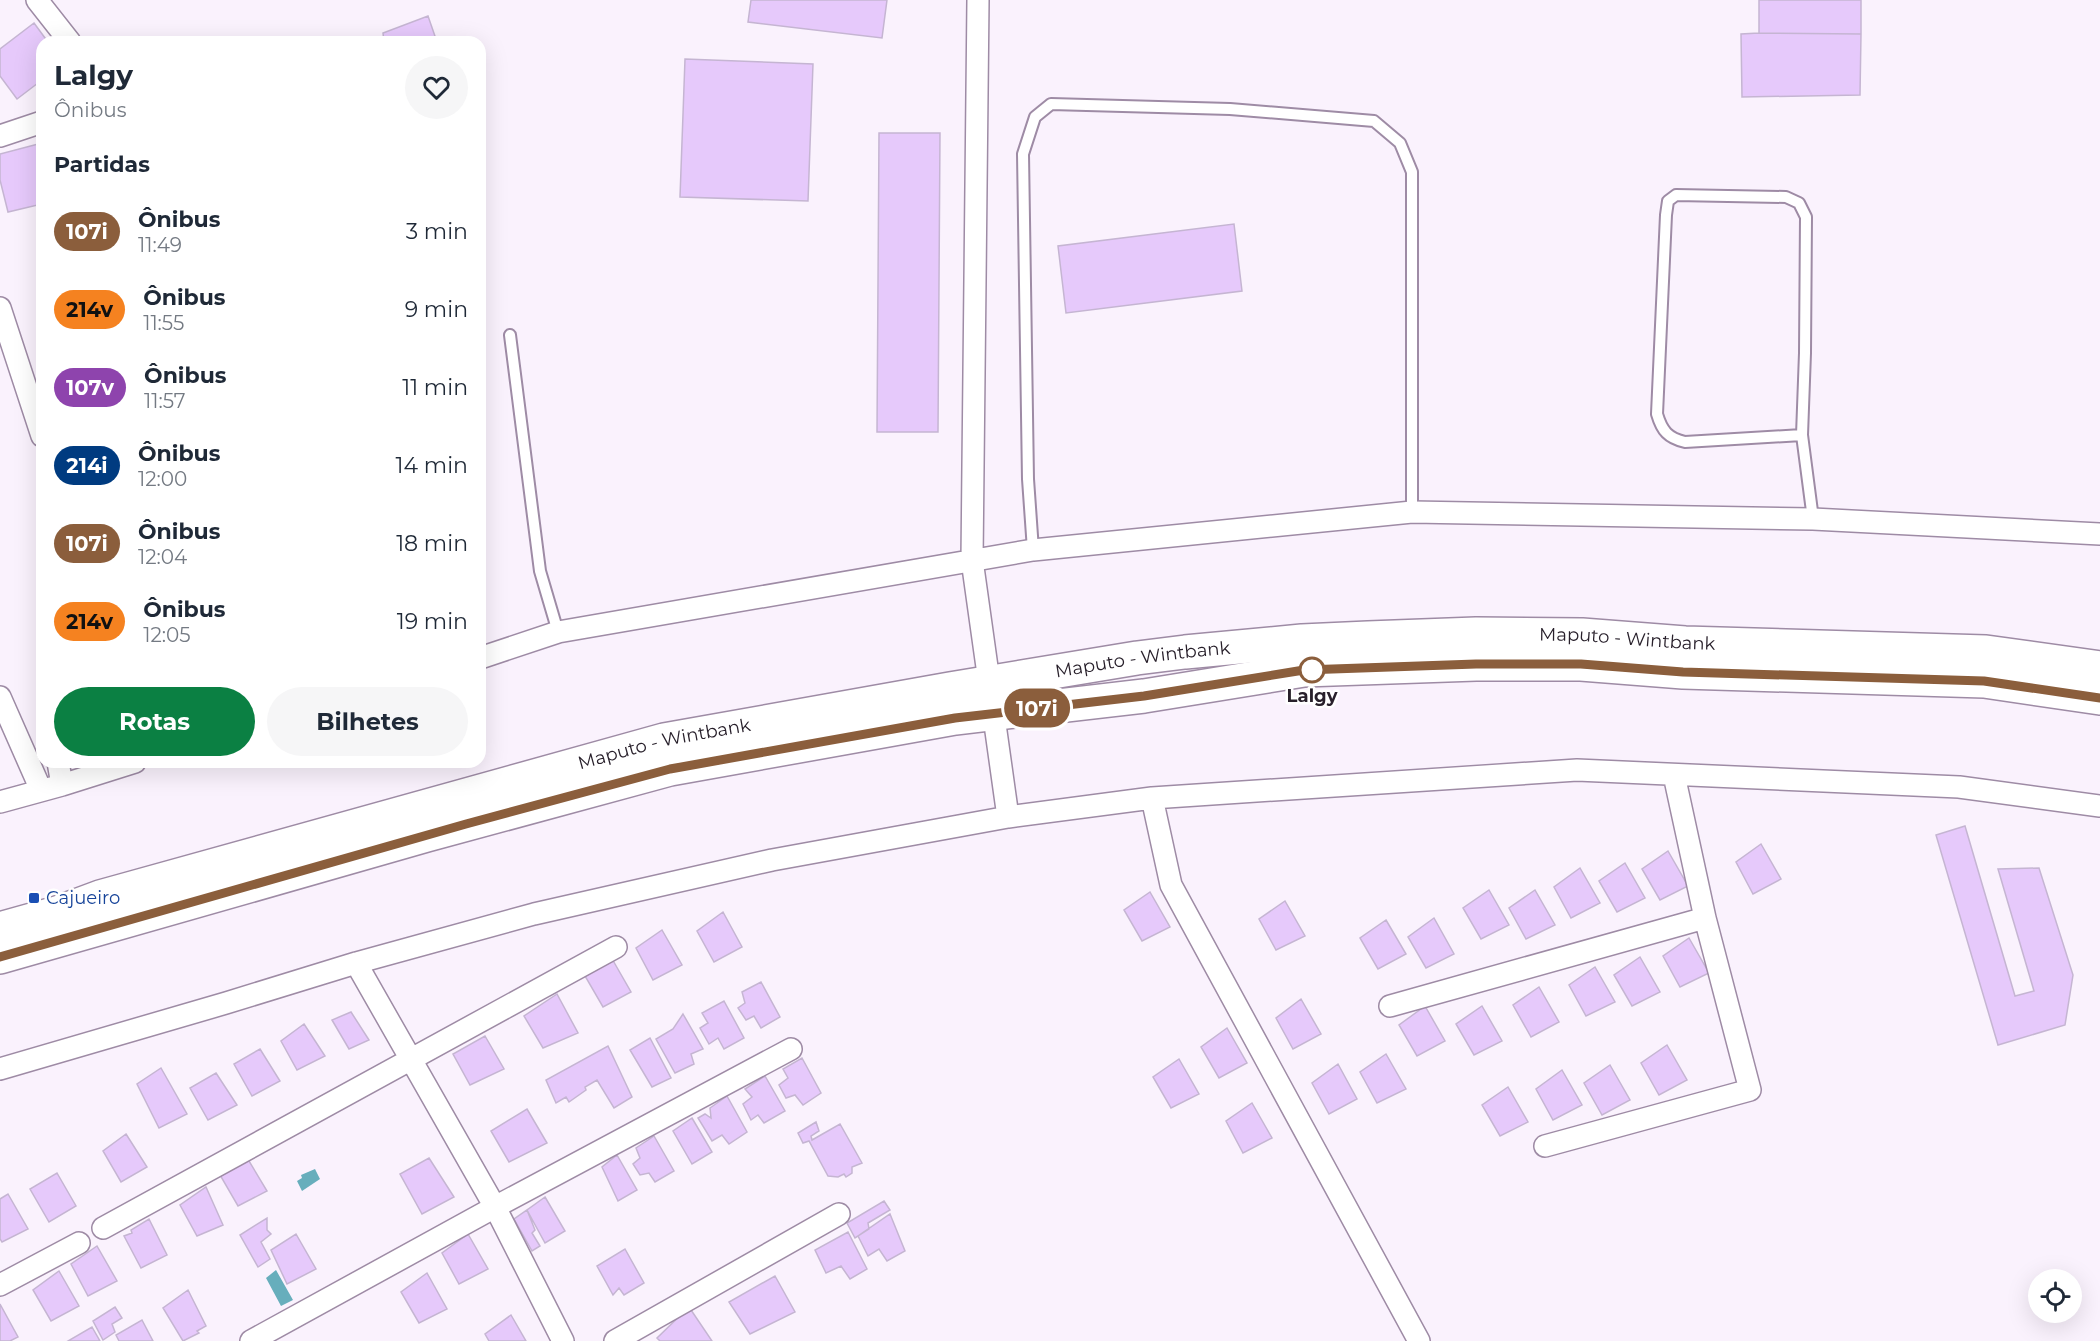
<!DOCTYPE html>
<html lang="pt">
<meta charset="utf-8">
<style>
body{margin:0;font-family:Montserrat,sans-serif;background:#f6f6f7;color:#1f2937;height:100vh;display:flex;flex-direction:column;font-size:22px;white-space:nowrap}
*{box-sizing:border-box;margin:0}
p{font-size:20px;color:#747a83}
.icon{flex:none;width:33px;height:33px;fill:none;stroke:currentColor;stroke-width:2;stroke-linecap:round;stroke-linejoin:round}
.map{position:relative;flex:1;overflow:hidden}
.sheet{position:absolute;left:36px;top:36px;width:450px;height:732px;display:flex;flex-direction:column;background:#fff;border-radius:18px;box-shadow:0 6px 24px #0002}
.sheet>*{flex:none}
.badge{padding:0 12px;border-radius:20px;font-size:21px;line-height:39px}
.controls{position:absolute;left:2028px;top:1269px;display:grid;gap:12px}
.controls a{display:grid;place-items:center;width:54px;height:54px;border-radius:50%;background:#fff;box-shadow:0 6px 24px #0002;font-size:30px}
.map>.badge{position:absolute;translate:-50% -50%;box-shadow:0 0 0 3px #fff}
h2{padding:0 18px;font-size:22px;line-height:54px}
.round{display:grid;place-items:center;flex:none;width:63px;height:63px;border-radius:32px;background:#f6f6f7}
.head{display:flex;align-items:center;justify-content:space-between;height:102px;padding:0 18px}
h1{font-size:28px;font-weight:700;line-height:45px}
.button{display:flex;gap:12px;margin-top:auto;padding:12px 18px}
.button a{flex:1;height:69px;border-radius:36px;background:#0b8043;color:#fff;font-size:24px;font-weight:700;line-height:69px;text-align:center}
.button a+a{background:#f6f6f7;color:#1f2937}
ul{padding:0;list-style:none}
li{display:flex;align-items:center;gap:18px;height:78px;padding:0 18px}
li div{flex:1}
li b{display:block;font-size:22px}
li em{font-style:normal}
li .badge{min-width:66px;font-weight:700;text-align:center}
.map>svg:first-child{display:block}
</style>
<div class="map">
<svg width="2100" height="1341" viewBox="0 0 2100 1341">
<rect width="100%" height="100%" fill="#faf2fd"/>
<path fill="#67aebc" d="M315,1169L320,1179L302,1191L297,1181L302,1178L301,1175Z
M276,1270L293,1300L281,1306L266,1278Z"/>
<path fill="#e6c9fb" stroke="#c5b5d2" stroke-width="1.5" d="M751,0H887L882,38L748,22Z
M1759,0H1861V34L1759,33Z
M428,16L437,42H384L383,33Z
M34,23L48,42H42V80L17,99L0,76V49Z
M1759,33L1861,34L1860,95L1742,97L1741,34Z
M685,59L813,64L808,201L680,197Z
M879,133H940L938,432H877Z
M42,143V204L8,212L0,180V154Z
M1234,224L1242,291L1066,313L1058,246Z
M1965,826L2015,996L2034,991L1998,869L2039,868L2073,975L2065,1025L1998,1045L1936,835Z
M1761,844L1781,879L1753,894L1736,862Z
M1668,851L1688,886L1660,900L1642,869Z
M1625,863L1645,898L1617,912L1599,881Z
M1580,868L1600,903L1571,918L1554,887Z
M1489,890L1509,925L1481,939L1463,908Z
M1535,890L1555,925L1526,939L1509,908Z
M1150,892L1170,927L1142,941L1124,910Z
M1285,901L1305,936L1276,950L1259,919Z
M723,912L742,947L714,962L697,931Z
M1434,918L1454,954L1426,968L1408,937Z
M1386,920L1406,954L1378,969L1360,938Z
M662,930L682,965L653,980L636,948Z
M1689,938L1709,973L1680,987L1663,956Z
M611,957L631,992L603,1007L585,976Z
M1640,957L1660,992L1632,1006L1614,975Z
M1595,967L1615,1002L1586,1016L1569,985Z
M761,982L780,1017L761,1028L754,1016L746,1020L738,1008L745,1003L742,992Z
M1539,987L1559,1022L1531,1037L1513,1005Z
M557,994L578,1033L543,1048L524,1016Z
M1301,999L1321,1034L1293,1049L1276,1018Z
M724,1001L744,1038L724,1049L718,1038L709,1044L700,1028L708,1023L702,1013Z
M1425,1006L1445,1041L1417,1056L1399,1025Z
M1482,1006L1502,1041L1474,1055L1456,1024Z
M351,1012L369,1040L349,1049L332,1020Z
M683,1014L703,1049L691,1054L694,1064L675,1073L656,1039L673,1029Z
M304,1024L325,1056L297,1070L281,1041Z
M1227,1028L1247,1063L1219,1078L1201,1047Z
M485,1036L504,1069L470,1085L453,1054Z
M650,1038L671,1078L652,1087L630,1050Z
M1667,1045L1687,1080L1659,1095L1641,1063Z
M608,1046L632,1097L614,1108L597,1080L585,1087L586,1090L569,1102L566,1097L556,1103L546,1080Z
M260,1049L280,1081L252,1096L234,1064Z
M1386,1054L1406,1089L1377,1103L1360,1072Z
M802,1058L821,1093L803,1105L795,1095L786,1098L779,1085L788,1078L783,1069Z
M1179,1059L1199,1094L1171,1108L1153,1077Z
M1338,1064L1357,1099L1329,1114L1312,1083Z
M1610,1065L1630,1100L1602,1115L1584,1083Z
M161,1068L187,1114L159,1128L137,1084Z
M1562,1070L1582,1105L1553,1120L1536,1089Z
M216,1073L237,1105L208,1120L190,1088Z
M765,1076L785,1111L764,1123L758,1115L751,1120L743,1104L752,1097L745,1089Z
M1508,1087L1528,1122L1500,1136L1482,1105Z
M727,1096L747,1132L729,1144L722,1135L712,1141L698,1118L705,1114L711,1118L710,1108Z
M1252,1103L1272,1138L1243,1153L1226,1121Z
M527,1109L547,1143L509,1162L491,1131Z
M692,1118L712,1152L692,1164L673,1131Z
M816,1122L819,1131L811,1136L812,1140L840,1124L862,1163L852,1167V1173L846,1177L844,1174L838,1177L828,1176L809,1141L803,1143L798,1133Z
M126,1134L147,1167L121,1182L103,1151Z
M654,1136L674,1171L655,1182L649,1173L640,1175L633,1164L640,1158L636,1148Z
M617,1155L637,1190L618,1201L602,1167Z
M246,1156L267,1191L238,1206L220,1175Z
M429,1158L454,1197L422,1214L400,1174Z
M57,1173L76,1206L49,1222L30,1189Z
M206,1187L223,1225L197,1236L180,1205Z
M8,1194L28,1229L2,1242L0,1239V1199Z
M545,1197L565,1231L545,1243L527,1210Z
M884,1201L890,1210L868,1223L869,1229L855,1238L847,1223Z
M527,1210L535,1230L532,1233L540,1246L532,1251L514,1219Z
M890,1214L905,1251L887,1261L879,1249L868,1256L858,1236Z
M267,1218V1230L271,1234L261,1242L270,1259L258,1267L240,1235Z
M149,1219L167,1255L141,1268L124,1236L132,1233L131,1230Z
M848,1232L867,1269L850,1279L841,1266L826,1273L815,1250Z
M296,1234L316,1269L287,1284L271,1250Z
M468,1234L488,1269L459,1284L442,1253Z
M97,1246L117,1281L88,1296L71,1264Z
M625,1249L644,1283L624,1295L619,1288L613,1295L597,1266Z
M59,1271L79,1306L51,1321L33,1290Z
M427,1273L447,1309L419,1323L401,1292Z
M775,1276L795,1312L750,1334L729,1302Z
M188,1290L206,1326L197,1331L199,1333L183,1341L163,1308Z
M0,1304L18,1337L10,1341H0Z
M115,1307L122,1318L112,1324L115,1332L103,1340L93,1321Z
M689,1307L712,1341H660L657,1338Z
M511,1315L526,1341H489L485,1334Z
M142,1320L153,1341H119L116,1335Z
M92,1327L100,1341H68Z"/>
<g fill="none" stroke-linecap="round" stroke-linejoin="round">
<g stroke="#9e8ba5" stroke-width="14">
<path id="lane" d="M510,335L540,571L558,632
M1802,435L1685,442C1668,438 1662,431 1657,414L1666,215L1668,201L1676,195L1786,197L1799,203L1806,217L1805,353L1802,435L1813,519
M1033,550L1028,479L1023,154L1035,117L1051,104L1230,109L1374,121L1400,143L1412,172V512"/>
</g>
<g stroke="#9e8ba5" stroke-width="24">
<path id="street" d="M37,0L70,42
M978,0L972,560L1008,817
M0,136L42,122
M0,308L42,436
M480,658L558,632L1033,550L1412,512L1813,519L2100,534
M0,697L41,790
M58,762L62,785
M1152,798L1171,885L1419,1341
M0,802L62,785L135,762
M356,963L495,1207L563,1341
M1390,1006L1705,918
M0,1069L226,1003L356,963L534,914L772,860L1008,817L1152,798L1577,770L1959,787L2100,806
M1545,1146L1750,1090L1705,918L1674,775
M103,1228L616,947
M0,1285L79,1243
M251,1341L495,1207L791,1049
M615,1341L839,1214"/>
</g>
<g stroke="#9e8ba5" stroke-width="36">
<g id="highway">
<path id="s1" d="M0,929L57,913L100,897L664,740L950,689L1137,658L1185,652L1302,641L1368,638L1476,634L1582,635L1685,643L1986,652L2100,668"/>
<path d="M0,957L427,835L670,769L955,718L1144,696L1304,670L1476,664H1581L1683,672L1984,681L2100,698"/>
</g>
</g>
<use href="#lane" stroke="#fff" stroke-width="10"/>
<use href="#street" stroke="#fff" stroke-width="21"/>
<use href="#highway" stroke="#fff" stroke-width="33"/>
</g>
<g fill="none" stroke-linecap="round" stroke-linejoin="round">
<g stroke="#fff" stroke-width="14">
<path id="line" d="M0,957L466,824L670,769L955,718L1144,696L1304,670L1476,664H1581L1683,672L1984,681L2100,698"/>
</g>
<use href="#line" stroke="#8b5e3c" stroke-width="9"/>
</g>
<circle fill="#fff" stroke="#8b5e3c" stroke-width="3" cx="1312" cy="670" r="12"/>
<rect fill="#1a4fb4" stroke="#fff" stroke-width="2" x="28" y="892" width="12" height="12" rx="3"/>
<g text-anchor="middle" stroke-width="5" stroke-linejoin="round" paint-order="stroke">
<g font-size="18" fill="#28202b" stroke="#fff">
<text dy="6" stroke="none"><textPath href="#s1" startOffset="1662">Maputo - Wintbank</textPath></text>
<text dy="6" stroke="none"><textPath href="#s1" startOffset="1176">Maputo - Wintbank</textPath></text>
<text dy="6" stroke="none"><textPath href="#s1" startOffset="690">Maputo - Wintbank</textPath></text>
</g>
<g font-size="18" font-weight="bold" fill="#28202b" stroke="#fff">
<text x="1312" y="702">Lalgy</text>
</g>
<g font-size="18" fill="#164399" stroke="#fff" text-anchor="start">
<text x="46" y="904">Cajueiro</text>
</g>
</g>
</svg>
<div class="controls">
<a><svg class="icon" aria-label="locate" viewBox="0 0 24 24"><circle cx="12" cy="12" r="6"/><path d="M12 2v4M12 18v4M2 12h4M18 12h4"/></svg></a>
</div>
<b class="badge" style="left:1037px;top:708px;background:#8b5e3c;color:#fff">107i</b>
<section class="sheet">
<div class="head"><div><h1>Lalgy</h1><p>Ônibus</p></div><a class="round"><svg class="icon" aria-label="heart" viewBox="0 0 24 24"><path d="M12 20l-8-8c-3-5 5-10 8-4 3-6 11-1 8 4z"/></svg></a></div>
<h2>Partidas</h2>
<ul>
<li><span class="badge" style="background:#8b5e3c;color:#fff">107i</span><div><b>Ônibus</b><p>11:49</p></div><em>3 min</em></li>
<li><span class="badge" style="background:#f58220;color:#111">214v</span><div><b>Ônibus</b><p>11:55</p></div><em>9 min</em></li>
<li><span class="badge" style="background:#8e44ad;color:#fff">107v</span><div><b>Ônibus</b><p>11:57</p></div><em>11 min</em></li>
<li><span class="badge" style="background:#003b80;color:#fff">214i</span><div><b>Ônibus</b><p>12:00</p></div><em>14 min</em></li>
<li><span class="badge" style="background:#8b5e3c;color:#fff">107i</span><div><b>Ônibus</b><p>12:04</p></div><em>18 min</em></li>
<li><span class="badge" style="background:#f58220;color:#111">214v</span><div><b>Ônibus</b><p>12:05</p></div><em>19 min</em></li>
</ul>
<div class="button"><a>Rotas</a><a>Bilhetes</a></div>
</section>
</div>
